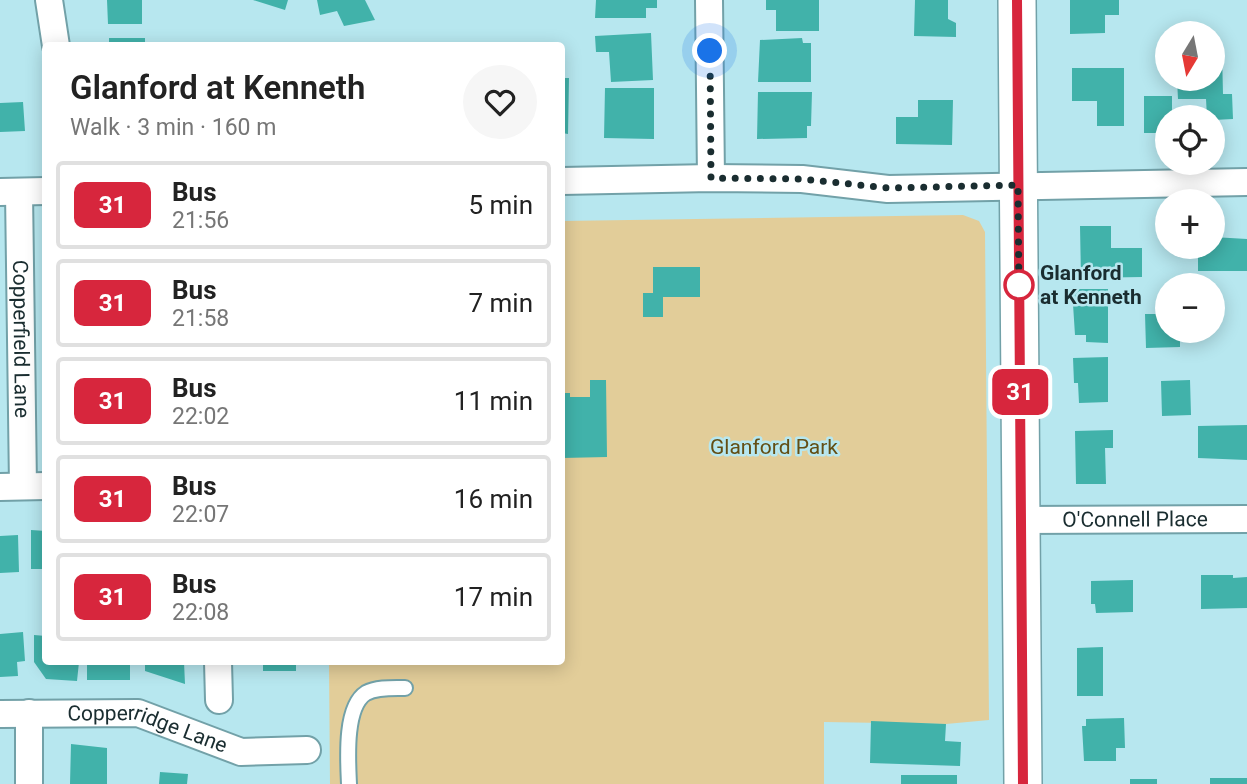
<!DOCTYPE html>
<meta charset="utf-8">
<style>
body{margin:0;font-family:Roboto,sans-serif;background:#f6f6f6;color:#222;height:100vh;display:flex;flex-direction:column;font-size:26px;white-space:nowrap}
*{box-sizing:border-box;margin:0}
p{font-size:23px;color:#767676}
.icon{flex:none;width:38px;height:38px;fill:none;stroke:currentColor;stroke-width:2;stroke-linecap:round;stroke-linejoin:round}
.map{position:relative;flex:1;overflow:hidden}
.drawer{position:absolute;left:42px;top:42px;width:523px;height:623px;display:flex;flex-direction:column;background:#fff;border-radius:7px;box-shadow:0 4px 18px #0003}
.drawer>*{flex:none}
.badge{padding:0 14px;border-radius:10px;font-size:24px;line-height:46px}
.needle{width:46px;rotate:190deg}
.buttons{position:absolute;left:1155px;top:21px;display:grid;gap:14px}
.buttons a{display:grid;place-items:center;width:70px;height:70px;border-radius:50%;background:#fff;box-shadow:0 4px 18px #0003;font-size:35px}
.you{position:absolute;width:35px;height:35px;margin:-18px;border:5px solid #fff;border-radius:50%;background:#1a73e8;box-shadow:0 0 0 10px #1a73e833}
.map>.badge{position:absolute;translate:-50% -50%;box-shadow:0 0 0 4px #fff}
.round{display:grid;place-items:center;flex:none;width:74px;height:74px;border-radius:37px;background:#f6f6f6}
.summary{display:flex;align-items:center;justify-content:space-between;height:119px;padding:0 28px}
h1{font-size:33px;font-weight:600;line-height:52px}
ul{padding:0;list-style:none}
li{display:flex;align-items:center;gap:21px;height:88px;margin:0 14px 10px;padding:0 14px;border:4px solid #e0e0e0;border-radius:7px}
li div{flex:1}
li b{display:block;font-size:26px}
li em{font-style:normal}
li .badge{min-width:77px;font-weight:700;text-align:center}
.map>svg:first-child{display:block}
</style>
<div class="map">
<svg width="1247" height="784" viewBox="0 0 1247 784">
<rect width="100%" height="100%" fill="#b7e7ef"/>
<path fill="#e2cd99" d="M963,215L979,221L985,232L989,720L946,724L824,722V784H330L329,662H562V221Z"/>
<path fill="#41b2aa" d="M107,0H142V24H108Z
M253,0H288L285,10Z
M317,0H365L375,20L344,26L337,11L320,15Z
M596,0H657V8H646V18H595Z
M766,0H819V31H776V10H766Z
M915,0H948V19L956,23V37L914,36Z
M1070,0H1119V15H1105V33L1070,34Z
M651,33L653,80L611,82L609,52H596L595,36Z
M109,38H145V46H109Z
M802,38L803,43H811V82H758L760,40Z
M1213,52H1222L1223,94H1232L1233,119L1213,120V117H1207L1206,99H1178L1177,79H1213Z
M1072,68H1124V126H1097V101H1072Z
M562,78H569L568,134L562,133Z
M605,88H654V139L604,138Z
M758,92H812L811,126H807V138L757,139Z
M1144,96H1172V117H1167V133H1144Z
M918,100H953L952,145L896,144V117H918Z
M23,102L25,131L0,132V103Z
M1080,226H1111V248H1142V277L1081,278Z
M1213,237L1247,239V271H1198V247H1213Z
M653,267H700V297H663V317H643V293H653Z
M1072,289H1108V343L1086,342V335H1075Z
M1145,314H1167V331H1180V347L1146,348Z
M1108,357V402L1079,403L1078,383H1074L1073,358Z
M590,380H606L607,457L562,458V393H570V397H590Z
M1190,380L1191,415L1162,416L1161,381Z
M1247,425V460L1198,458V426Z
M1113,430V448H1105L1106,484H1076L1075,431Z
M31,530L46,531V569H31Z
M18,535L19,572L0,573V536Z
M1201,575H1233V578L1247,577V608L1201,609Z
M1133,580V612L1096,613L1095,604H1091V581Z
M23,632L25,661L17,662L18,676L0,677V634Z
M34,635L46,636V662H79L77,681L46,679L34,662Z
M1103,647V696H1077V648Z
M87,662H130V680H87Z
M145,662H184L185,684L145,671Z
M263,662H296V671H263Z
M1124,718L1125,748H1116V761H1084L1082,726H1086V719Z
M871,721L946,724L945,741L961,742L960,766L870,763Z
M71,744L107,748V784H70Z
M160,772L188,774L187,784H159Z
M901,775H957V784H901Z
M1210,778H1247V784H1210Z
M1130,779H1157V784H1130Z"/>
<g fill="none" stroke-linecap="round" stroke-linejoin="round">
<g stroke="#72a1a8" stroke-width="18">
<path id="lane" d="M349,784C348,761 344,707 366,693C377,687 393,688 405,688"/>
</g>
<g stroke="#72a1a8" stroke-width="30">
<g id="street">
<path d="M49,0L56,46"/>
<path d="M709,0L711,178"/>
<path d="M562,181L711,178L802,179L888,189L1247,182"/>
<path d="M0,192L46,191"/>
<path id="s1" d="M19,192L23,486"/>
<path d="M0,487L46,486"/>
<path id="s2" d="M1021,520L1247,519"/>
<path d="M218,662L219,700"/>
<path id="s3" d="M0,714L138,713L241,752L307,750"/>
<path d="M29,784V713"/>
</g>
</g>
<g stroke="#72a1a8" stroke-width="40">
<path id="secondary" d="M1017,0L1023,784"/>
</g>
<use href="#lane" stroke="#fff" stroke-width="14"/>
<use href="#street" stroke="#fff" stroke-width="26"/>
<use href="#secondary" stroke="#fff" stroke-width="37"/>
</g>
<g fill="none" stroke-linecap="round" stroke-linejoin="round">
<g stroke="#fff" stroke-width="16">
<path id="line" d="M1017,0L1023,784"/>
</g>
<use href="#line" stroke="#d7263d" stroke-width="10"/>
<path stroke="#1a2d30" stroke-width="7" stroke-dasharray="0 12.6" d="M710,51L711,178L802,179L888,188L1018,185L1019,297V285"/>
</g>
<circle fill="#fff" stroke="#d7263d" stroke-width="3.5" cx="1019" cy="285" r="14"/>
<g text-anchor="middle" stroke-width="5" stroke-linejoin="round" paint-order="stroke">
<g font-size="21" font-weight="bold" fill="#1a2d30" stroke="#b7e7ef" text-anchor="start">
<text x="1040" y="280">Glanford<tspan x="1040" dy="24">at Kenneth</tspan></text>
</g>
<g font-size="21" fill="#1a2d30" stroke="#b7e7ef">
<text dy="7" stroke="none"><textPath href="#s1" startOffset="147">Copperfield Lane</textPath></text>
<text dy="7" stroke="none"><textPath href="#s2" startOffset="114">O'Connell Place</textPath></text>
<text dy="7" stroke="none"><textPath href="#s3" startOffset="150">Copperridge Lane</textPath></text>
</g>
<g font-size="21" fill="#634e14" stroke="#b7e7ef">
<text x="774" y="454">Glanford Park</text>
</g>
</g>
</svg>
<div class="buttons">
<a><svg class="needle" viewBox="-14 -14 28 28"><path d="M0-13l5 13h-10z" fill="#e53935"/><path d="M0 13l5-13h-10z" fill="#767676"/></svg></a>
<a><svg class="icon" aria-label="locate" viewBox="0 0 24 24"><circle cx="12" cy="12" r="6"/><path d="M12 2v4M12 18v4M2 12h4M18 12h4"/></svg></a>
<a>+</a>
<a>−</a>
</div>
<div class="you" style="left:710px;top:51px"></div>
<b class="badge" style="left:1020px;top:392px;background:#d7263d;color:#fff">31</b>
<section class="drawer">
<div class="summary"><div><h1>Glanford at Kenneth</h1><p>Walk · 3 min · 160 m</p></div><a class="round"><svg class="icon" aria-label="heart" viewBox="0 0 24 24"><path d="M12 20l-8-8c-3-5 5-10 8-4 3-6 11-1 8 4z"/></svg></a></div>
<ul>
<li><span class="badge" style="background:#d7263d;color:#fff">31</span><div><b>Bus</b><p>21:56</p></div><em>5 min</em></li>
<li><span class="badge" style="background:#d7263d;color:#fff">31</span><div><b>Bus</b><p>21:58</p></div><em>7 min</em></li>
<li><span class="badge" style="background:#d7263d;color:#fff">31</span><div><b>Bus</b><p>22:02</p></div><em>11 min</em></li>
<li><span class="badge" style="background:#d7263d;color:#fff">31</span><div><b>Bus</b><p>22:07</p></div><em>16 min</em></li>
<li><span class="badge" style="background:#d7263d;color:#fff">31</span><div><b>Bus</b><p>22:08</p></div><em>17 min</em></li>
</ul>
</section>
</div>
